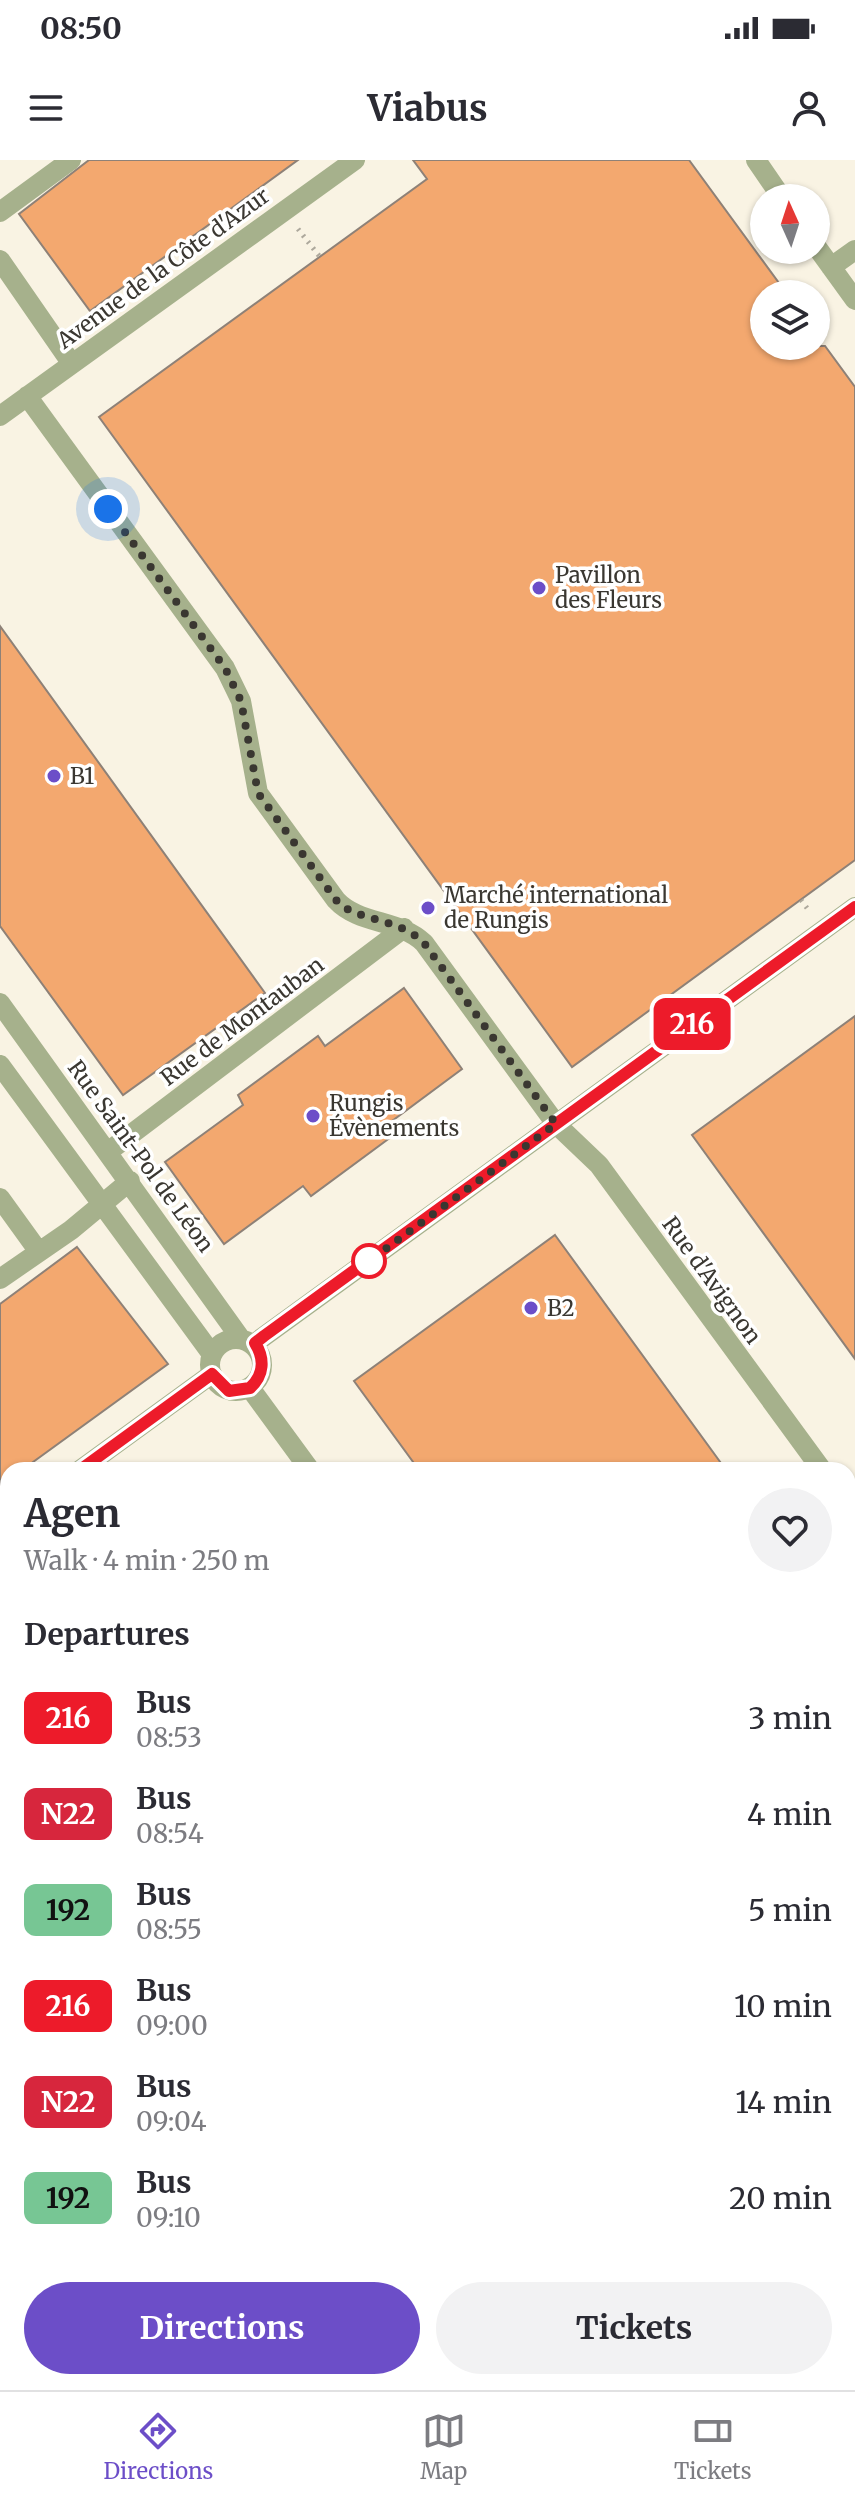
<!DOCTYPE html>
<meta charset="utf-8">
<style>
body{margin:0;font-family:Merriweather,serif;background:#f2f2f3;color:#2b2b33;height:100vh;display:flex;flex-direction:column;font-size:30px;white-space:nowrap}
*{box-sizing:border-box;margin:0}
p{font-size:26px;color:#7c7c81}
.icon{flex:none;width:44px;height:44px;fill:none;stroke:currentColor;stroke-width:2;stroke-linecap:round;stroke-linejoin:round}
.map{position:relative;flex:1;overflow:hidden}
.panel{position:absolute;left:0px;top:1302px;width:856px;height:928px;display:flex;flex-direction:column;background:#fff;border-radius:24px 24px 0 0;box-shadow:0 2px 6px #0004}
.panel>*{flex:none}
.badge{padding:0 16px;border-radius:12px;font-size:28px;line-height:52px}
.needle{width:52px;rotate:357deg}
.fabs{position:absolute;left:750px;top:24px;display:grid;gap:16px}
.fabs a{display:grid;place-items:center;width:80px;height:80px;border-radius:50%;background:#fff;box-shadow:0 2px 6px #0004;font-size:40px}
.you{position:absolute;width:40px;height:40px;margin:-20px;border:6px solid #fff;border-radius:50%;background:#1a73e8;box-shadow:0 0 0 12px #1a73e833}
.map>.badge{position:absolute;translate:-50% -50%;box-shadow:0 0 0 4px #fff}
h2{padding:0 24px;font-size:30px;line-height:72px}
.round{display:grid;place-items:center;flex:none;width:84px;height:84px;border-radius:42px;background:#f2f2f3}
.summary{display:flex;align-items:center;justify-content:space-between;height:136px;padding:0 24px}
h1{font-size:38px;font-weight:700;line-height:60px}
.cta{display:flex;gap:16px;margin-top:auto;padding:16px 24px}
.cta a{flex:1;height:92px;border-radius:48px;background:#6c4ec8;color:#fff;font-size:32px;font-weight:700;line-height:92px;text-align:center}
.cta a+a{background:#f2f2f3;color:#2b2b33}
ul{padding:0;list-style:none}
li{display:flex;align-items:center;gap:24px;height:96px;padding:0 24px}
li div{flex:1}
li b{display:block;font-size:30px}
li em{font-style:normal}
li .badge{min-width:88px;font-weight:700;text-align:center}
.status{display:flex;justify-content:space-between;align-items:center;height:56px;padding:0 40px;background:#fff;direction:ltr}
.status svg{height:22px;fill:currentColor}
header{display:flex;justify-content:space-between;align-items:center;height:104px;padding:0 24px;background:#fff;font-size:36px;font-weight:700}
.menu{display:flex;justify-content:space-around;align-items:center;height:112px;border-top:2px solid #e1e1e2;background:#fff;font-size:22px;color:#7c7c81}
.menu a{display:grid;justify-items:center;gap:4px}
.menu .current{color:#6c4ec8}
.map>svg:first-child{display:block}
</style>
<div class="status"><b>08:50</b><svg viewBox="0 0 49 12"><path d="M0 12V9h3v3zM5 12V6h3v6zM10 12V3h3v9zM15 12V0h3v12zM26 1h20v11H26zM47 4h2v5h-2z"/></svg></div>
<header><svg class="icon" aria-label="menu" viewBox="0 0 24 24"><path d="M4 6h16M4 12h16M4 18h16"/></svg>Viabus<svg class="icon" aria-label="person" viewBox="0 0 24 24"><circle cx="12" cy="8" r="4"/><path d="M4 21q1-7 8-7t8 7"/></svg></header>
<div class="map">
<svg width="855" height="2230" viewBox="0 0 855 2230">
<rect width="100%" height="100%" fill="#f9f3e3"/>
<path fill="#f3a86f" stroke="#8e8177" stroke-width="2" d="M89,0H298L90,151L19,54Z
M413,0H689L787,134H764V186H825L855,227V700L572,907L99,257L427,19Z
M0,466L265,833L123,935L0,766Z
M404,828L462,909L384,967L391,977L311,1036L303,1026L224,1084L165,1002L243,945L238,935L318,876L325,886Z
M855,856V1199L692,975Z
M555,1075L726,1310H419L354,1221Z
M77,1087L168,1204L22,1310H8V1320L0,1326V1144Z"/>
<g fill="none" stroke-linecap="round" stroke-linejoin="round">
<path stroke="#ada89c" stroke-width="5" stroke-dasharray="2 6" stroke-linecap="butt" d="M298,69L320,97
M801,740L810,752
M259,2230L270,2222"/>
<path stroke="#a6b18c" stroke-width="20" d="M756,0L782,38
M0,52L71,0
M816,86L855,140
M0,100L72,204
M831,107L855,90
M27,236L225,508L241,541L258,633L336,740C359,765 399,759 424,783L556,964L599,1005L822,1310
M0,256L355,0
M0,843L241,1179
M0,905L211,1193
M109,991L404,768
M0,1038L39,1092
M0,1119L71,1070L130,1021
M210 1205a26 26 0 1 1 52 0a26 26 0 1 1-52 0Z
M255,1183L855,747
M250,1228L310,1310
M80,1310L212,1214
M848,1346L855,1355
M0,1370L8,1364
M0,1591L8,1602
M0,1715L8,1727
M848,1923L855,1918
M848,2020L855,2015
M848,2045L855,2054
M0,2046L8,2058
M125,2222L130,2230
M370,2222L376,2230
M477,2222L486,2230
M394,2230L405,2222
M565,2230L576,2222"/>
</g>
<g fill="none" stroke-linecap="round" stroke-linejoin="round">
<g stroke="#fff" stroke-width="18">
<path id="line" d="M80,1310L212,1214L229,1231L250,1228C264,1215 265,1199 255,1183L264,1176L855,747"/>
</g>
<use href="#line" stroke="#ed1b2a" stroke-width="12"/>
<path stroke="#3a3731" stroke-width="8" stroke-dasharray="0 14.4" d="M108,349L225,508L241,541L258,633L339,744C365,762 400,759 424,783L556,964L369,1101"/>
</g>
<g fill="#6c4ec8" stroke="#fff" stroke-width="3">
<circle cx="539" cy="428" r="8"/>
<circle cx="54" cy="616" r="8"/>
<circle cx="428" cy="748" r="8"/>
<circle cx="313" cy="956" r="8"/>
<circle cx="531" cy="1148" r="8"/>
</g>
<circle fill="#fff" stroke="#ed1b2a" stroke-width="4" cx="369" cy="1101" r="16"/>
<g text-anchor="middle" stroke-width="7" stroke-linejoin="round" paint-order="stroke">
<g font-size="22" fill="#3a3731" stroke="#fff">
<text transform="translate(163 108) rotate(-36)" y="8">Avenue de la Côte d'Azur</text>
<text transform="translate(242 861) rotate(-37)" y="8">Rue de Montauban</text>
<text transform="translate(141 996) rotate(54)" y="8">Rue Saint-Pol de Léon</text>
<text transform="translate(712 1120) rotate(54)" y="8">Rue d'Avignon</text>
</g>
<g font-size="22" fill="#3a3731" stroke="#fff" text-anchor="start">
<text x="555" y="423">Pavillon<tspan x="555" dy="25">des Fleurs</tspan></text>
<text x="70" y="624">B1</text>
<text x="444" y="743">Marché international<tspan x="444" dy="25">de Rungis</tspan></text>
<text x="329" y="951">Rungis<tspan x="329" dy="25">Évènements</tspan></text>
<text x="547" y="1156">B2</text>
</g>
</g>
</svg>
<div class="fabs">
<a><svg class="needle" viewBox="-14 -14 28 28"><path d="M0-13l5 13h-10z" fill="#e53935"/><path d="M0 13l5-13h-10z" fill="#7c7c81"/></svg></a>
<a><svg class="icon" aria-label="layers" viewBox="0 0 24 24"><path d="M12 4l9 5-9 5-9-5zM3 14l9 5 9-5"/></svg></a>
</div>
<div class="you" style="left:108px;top:349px"></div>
<b class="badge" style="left:692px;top:864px;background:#ed1b2a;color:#fff">216</b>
<section class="panel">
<div class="summary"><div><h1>Agen</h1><p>Walk · 4 min · 250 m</p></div><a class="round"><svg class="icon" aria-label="heart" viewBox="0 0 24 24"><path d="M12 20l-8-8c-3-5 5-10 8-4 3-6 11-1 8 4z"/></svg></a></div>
<h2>Departures</h2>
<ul>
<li><span class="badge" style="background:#ed1b2a;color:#fff">216</span><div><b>Bus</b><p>08:53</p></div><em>3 min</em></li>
<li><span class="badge" style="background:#d7263d;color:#fff">N22</span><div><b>Bus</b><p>08:54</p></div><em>4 min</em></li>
<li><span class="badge" style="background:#77c694;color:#111">192</span><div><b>Bus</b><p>08:55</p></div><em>5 min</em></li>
<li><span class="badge" style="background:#ed1b2a;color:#fff">216</span><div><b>Bus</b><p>09:00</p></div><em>10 min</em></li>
<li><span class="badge" style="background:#d7263d;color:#fff">N22</span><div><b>Bus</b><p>09:04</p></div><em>14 min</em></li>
<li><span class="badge" style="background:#77c694;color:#111">192</span><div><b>Bus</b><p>09:10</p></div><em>20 min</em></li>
</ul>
<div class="cta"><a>Directions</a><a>Tickets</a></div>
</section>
</div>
<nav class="menu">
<a class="current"><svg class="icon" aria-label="directions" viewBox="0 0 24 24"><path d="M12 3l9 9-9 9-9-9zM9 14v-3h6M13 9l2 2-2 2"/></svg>Directions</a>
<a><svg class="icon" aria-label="map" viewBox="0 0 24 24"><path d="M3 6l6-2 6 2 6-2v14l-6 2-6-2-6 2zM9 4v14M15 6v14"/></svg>Map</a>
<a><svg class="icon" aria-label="tickets" viewBox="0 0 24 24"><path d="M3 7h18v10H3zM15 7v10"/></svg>Tickets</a>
</nav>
